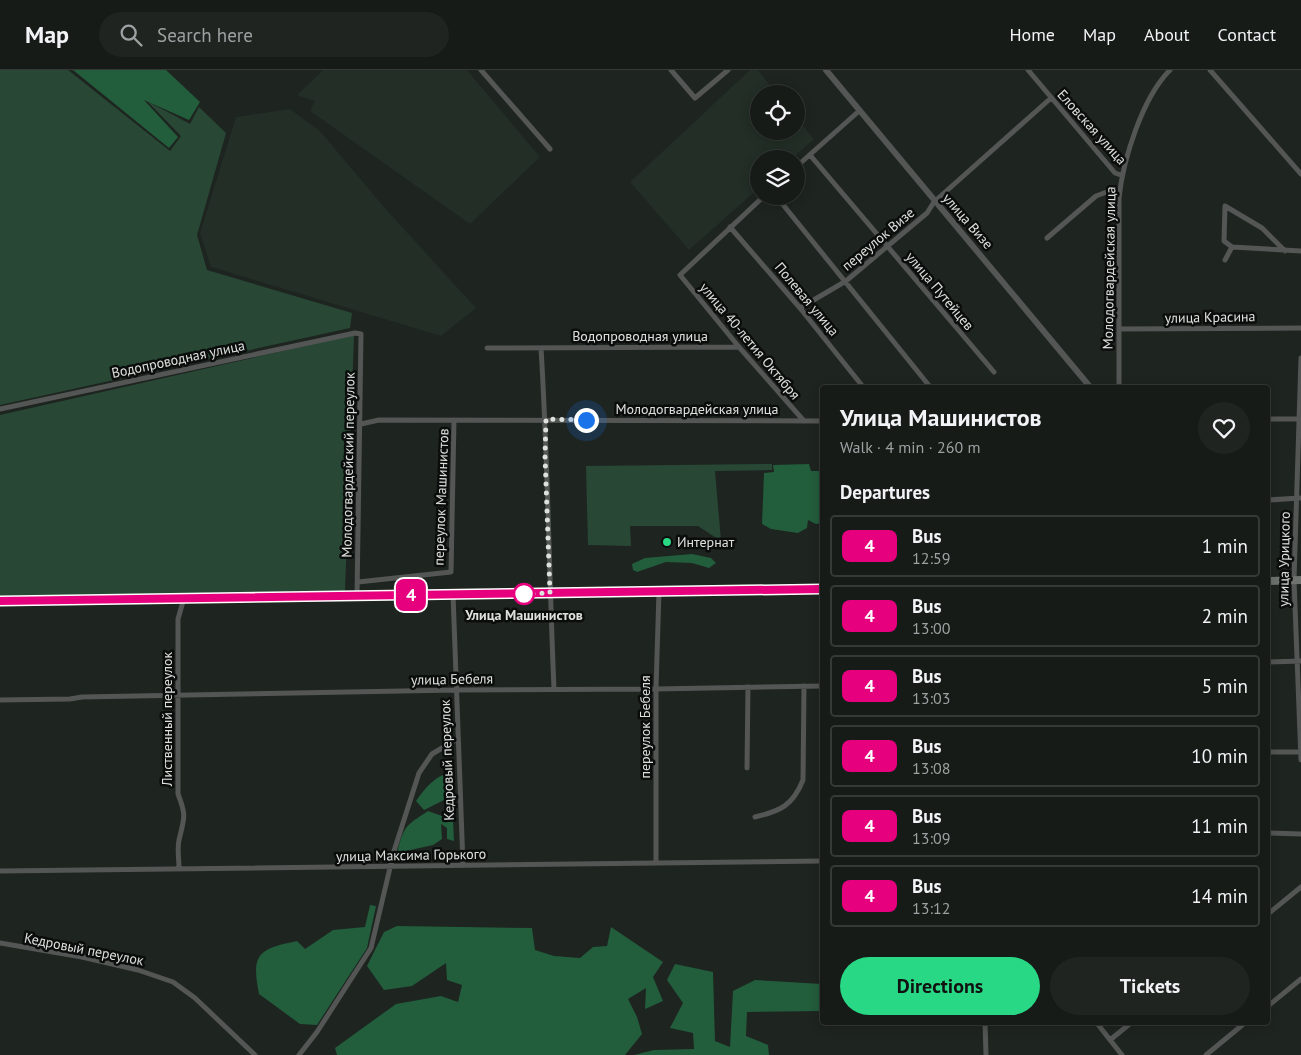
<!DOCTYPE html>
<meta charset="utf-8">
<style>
body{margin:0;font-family:"PT Sans",sans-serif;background:#1f2421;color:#f1f3f6;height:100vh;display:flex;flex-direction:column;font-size:19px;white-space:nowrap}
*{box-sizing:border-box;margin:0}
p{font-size:16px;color:#9ea1a2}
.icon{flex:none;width:28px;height:28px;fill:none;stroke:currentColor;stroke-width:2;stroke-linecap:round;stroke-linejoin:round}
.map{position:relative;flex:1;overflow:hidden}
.details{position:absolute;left:820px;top:315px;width:450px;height:640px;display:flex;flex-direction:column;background:#161b18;border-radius:5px;box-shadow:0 2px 12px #0003,0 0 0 1px #353937}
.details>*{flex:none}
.badge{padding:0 10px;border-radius:8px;font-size:18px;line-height:32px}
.buttons{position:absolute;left:750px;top:15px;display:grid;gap:10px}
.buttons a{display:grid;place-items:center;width:55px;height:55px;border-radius:50%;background:#161b18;box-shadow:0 2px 12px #0003,0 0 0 1px #353937;font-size:25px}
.you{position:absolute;width:25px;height:25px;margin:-12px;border:4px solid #fff;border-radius:50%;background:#1a73e8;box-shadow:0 0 0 8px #1a73e833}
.map>.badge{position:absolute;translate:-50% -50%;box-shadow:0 0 0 2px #fff}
h2{padding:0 20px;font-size:19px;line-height:45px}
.round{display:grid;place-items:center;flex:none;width:52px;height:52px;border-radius:26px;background:#1f2421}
.summary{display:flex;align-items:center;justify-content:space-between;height:85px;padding:0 20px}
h1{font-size:24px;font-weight:600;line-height:38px}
.button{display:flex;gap:10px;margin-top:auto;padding:10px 20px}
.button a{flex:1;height:58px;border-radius:30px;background:#28d885;color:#111;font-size:20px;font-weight:600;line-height:58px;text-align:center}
.button a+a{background:#1f2421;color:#f1f3f6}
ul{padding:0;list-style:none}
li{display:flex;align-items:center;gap:15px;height:62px;margin:0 10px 8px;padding:0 10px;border:2px solid #353937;border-radius:5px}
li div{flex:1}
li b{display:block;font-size:19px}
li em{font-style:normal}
li .badge{min-width:55px;font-weight:700;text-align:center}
header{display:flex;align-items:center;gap:30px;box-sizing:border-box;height:70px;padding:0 25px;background:#161b18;border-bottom:1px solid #353937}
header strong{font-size:24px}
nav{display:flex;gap:28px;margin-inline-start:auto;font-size:18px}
.search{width:350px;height:45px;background:#1f2421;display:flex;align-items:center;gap:12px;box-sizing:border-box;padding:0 18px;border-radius:28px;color:#9ea1a2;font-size:19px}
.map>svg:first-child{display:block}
</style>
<header>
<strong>Map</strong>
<div class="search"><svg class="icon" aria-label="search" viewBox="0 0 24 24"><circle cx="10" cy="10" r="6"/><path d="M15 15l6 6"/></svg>Search here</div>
<nav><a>Home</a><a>Map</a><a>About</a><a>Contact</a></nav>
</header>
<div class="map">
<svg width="1301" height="985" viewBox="0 0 1301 985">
<rect width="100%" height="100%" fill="#1e2420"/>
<path fill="#222e26" d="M323,0H467L540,87L470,154L310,41L315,31L297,25Z
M750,0H758L777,24H759V61H796V47L814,69L792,89H759V118L689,180L630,112Z
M290,39L320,61L384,137L476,238L441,266L211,197L200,163L236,47Z"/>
<path fill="#284835" d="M0,0H68L170,81L181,66L147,31L190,54L199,37L226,63L197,165L207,200L352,243L350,258L0,335Z
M354,265L345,521L0,527V345Z
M772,394V400L715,401L721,471L698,456H630L631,476L588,475L586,396Z"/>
<path fill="#225d3c" d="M73,0H166L200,32L189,50L144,30L178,67L169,78Z
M809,394L811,401H822V453L816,454L808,450L807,458L798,463L771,459L762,454L764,403L774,402L773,395Z
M692,484L711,488L716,493L709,498L692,493L666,492L637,502L633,500L632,494L645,488Z
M450,702L453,719L446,729L424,740L416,731C425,718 434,707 450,702Z
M428,741L453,750L454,771L447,769V758L441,754L442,769L433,775L397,783C404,756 405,756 428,741Z
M370,835L376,836L367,878L317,955L300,954L259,924C251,884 258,879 297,871L305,879L333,860L365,857Z
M397,856L532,858L535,880L554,886L580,888L593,877L607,876L611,857L663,892L653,907L663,931L645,939L646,918L628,929L637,947L642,964L625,985H337L335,978L396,934L441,926L458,932L462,915L447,910L446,893L412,916L384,920L367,896L384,862Z
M675,894L713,902L715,971L730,977L733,921L755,910L822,914V941L747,942L746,966L768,975L769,985H634L654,980L694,979L693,963L670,958L683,933L667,910Z"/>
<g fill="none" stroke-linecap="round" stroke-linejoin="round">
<path stroke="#535654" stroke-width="5" d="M481,0L550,79
M671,0L695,28L728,0
M1028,0L1115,103L1121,105
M1210,0L1301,104
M810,85L994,302
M796,97L859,41
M764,126L680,205L739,277L804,351
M776,126L931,318
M730,157L800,238L864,318
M1047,168L1096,126L1120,117
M1232,177L1224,171L1225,136L1262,158L1285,181
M1225,190L1232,177L1301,181
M800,238L846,211L927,143L934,132L1051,28
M1119,259L1301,258
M487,278L739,277
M541,278C548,391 549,505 554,619
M1301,288L1294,510L1301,690
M1119,318V128C1123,90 1142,28 1170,0
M0,339L355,263L361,264L357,526
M1268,349H1301
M361,354L379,350L822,351
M1268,430L1301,428
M358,512L451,502L454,350
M453,524L463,795
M1268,592L1301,591
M0,630L70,629L82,627L456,620L656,619L822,616
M1268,682H1301
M747,698L748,617
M755,747C781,741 793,735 803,710L804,616
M1268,763L1301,764
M656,793V619L659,521
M179,798C179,789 177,779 179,770C184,748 187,747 178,724V549L184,528
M0,801L822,791
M1268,844L1301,817
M0,873L82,887L138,900L173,912L195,928L255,985
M1268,936L1301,909
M985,952L986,985
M1096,952L1122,985
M1110,970L1132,952
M299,985L317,962L371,878L394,781L419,703L432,684L457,669
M1206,985L1246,952"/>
<path stroke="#535654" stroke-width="6" d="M826,0L1091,318"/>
<path stroke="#6e7370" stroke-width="8" d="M1268,511L1301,510
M0,531L822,519"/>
</g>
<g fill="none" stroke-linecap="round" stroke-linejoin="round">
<g stroke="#fff" stroke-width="11">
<path id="line" d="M0,531L822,519"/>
</g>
<use href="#line" stroke="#e6007e" stroke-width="8"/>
<path stroke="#dde1de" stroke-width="5" stroke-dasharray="0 9" d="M524,524L550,523L545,386L546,349L586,350"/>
</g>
<circle fill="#28d885" stroke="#0a0d0b" stroke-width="2" cx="667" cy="472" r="5"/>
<circle fill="#fff" stroke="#e6007e" stroke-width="2.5" cx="524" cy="524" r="10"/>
<g text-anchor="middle" stroke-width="5" stroke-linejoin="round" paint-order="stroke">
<g font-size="14" fill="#dde1de" stroke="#0a0d0b">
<text transform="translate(1092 57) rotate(48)" y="5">Еловская улица</text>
<text transform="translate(968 151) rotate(49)" y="5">улица Визе</text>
<text transform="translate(878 169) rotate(-40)" y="5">переулок Визе</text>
<text transform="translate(1109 198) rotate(-89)" y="5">Молодогвардейская улица</text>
<text transform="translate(940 221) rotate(50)" y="5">улица Путейцев</text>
<text transform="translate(807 229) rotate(50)" y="5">Полевая улица</text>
<text transform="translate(1210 247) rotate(-1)" y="5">улица Красина</text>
<text x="640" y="271">Водопроводная улица</text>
<text transform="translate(750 271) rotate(50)" y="5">улица 40-летия Октября</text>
<text transform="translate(178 289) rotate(-12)" y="5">Водопроводная улица</text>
<text x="697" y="344">Молодогвардейская улица</text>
<text transform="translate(348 395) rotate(-89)" y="5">Молодогвардейский переулок</text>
<text transform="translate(441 427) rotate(-88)" y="5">переулок Машинистов</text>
<text transform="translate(1284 489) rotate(-89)" y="5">улица Урицкого</text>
<text transform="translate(452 609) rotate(-1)" y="5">улица Бебеля</text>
<text transform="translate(167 649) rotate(-90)" y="5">Лиственный переулок</text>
<text transform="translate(645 657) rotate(-90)" y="5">переулок Бебеля</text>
<text transform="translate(447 690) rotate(-92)" y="5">Кедровый переулок</text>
<text transform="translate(411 785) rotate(-1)" y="5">улица Максима Горького</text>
<text transform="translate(84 879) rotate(11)" y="5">Кедровый переулок</text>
</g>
<g font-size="14" fill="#dde1de" stroke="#0a0d0b" text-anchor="start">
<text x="677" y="477">Интернат</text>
</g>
<g font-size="14" font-weight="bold" fill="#dde1de" stroke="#0a0d0b">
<text x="524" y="550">Улица Машинистов</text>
</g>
</g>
</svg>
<div class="buttons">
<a><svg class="icon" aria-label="locate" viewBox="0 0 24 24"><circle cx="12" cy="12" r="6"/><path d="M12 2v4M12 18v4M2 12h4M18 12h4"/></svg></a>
<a><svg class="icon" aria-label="layers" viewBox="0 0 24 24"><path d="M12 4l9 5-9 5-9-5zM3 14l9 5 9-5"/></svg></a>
</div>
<div class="you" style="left:586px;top:350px"></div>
<b class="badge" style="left:411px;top:525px;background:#e6007e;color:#fff">4</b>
<section class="details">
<div class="summary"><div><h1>Улица Машинистов</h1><p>Walk · 4 min · 260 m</p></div><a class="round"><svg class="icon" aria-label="heart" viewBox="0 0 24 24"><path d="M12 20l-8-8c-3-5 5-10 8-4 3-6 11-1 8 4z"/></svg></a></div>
<h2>Departures</h2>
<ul>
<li><span class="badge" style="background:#e6007e;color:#fff">4</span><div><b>Bus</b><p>12:59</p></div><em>1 min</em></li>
<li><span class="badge" style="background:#e6007e;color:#fff">4</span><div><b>Bus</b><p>13:00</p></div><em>2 min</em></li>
<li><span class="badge" style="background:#e6007e;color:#fff">4</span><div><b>Bus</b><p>13:03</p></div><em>5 min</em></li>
<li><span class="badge" style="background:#e6007e;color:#fff">4</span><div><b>Bus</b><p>13:08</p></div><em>10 min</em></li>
<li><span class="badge" style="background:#e6007e;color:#fff">4</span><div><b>Bus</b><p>13:09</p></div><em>11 min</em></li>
<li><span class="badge" style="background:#e6007e;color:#fff">4</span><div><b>Bus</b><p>13:12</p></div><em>14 min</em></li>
</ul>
<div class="button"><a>Directions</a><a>Tickets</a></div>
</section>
</div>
